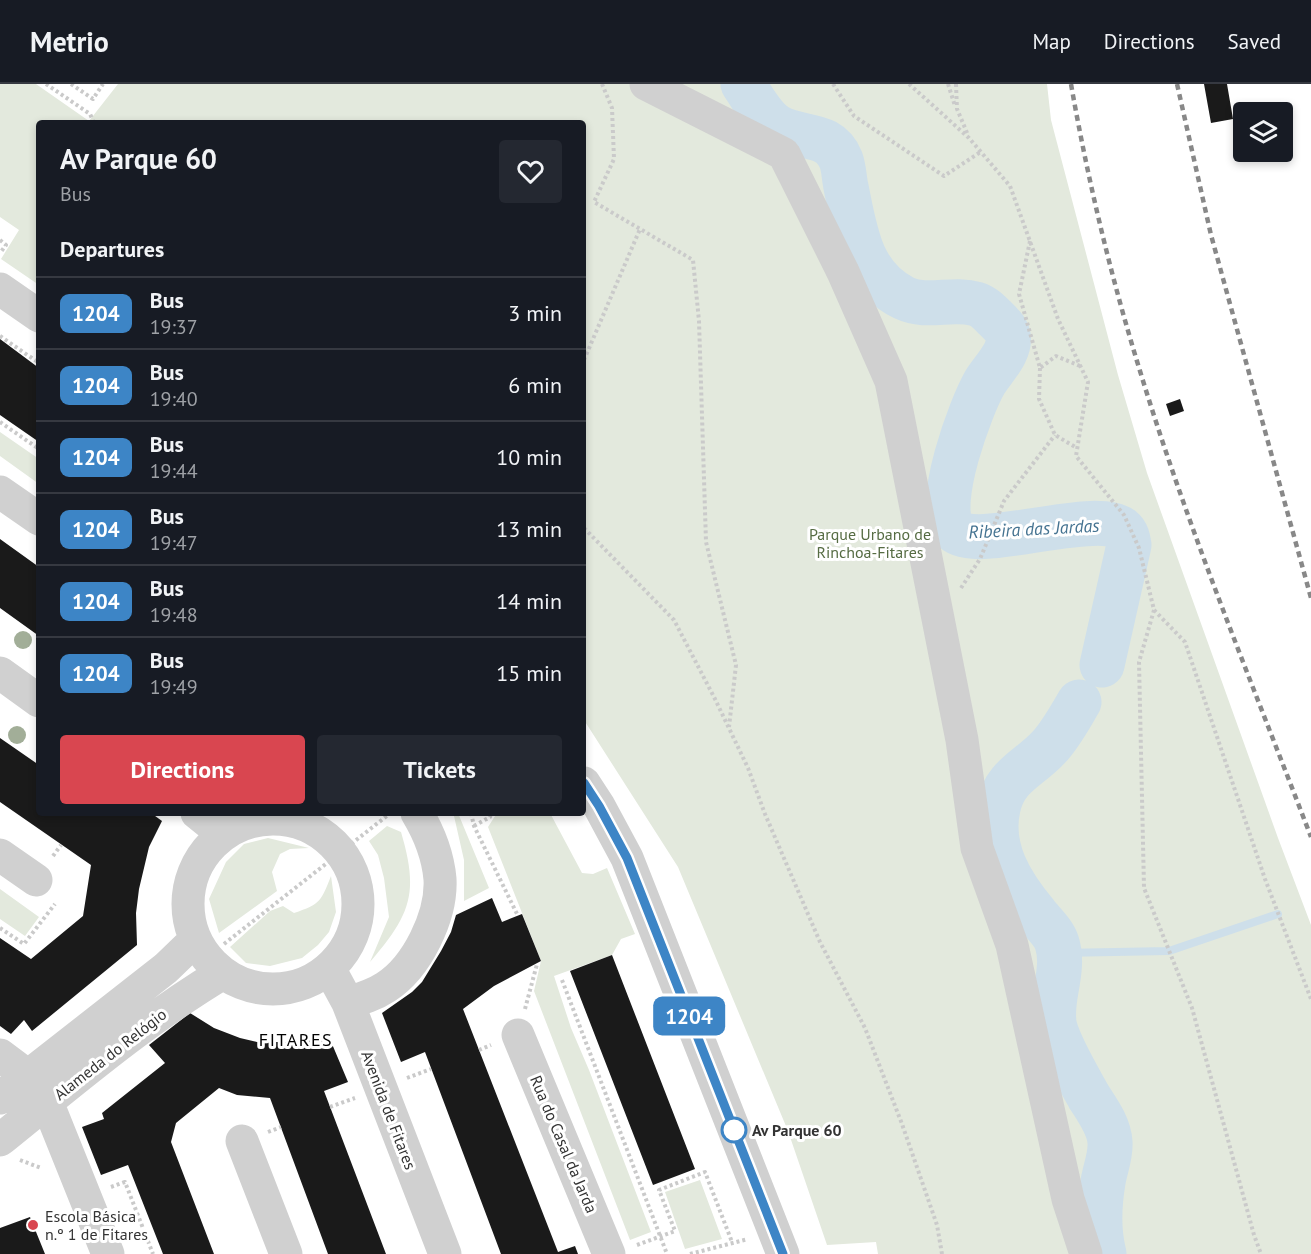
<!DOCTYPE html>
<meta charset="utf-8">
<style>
body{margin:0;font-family:"PT Sans",sans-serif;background:#242831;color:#f1f3f6;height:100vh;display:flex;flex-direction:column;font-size:22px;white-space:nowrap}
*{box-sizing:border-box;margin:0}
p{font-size:20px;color:#9ea1a6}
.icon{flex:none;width:33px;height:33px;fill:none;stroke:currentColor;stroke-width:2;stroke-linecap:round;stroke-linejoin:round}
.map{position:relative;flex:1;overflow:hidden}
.drawer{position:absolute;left:36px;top:36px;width:550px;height:696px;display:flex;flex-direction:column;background:#171b24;border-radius:6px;box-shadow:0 3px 9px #0003}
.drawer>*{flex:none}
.badge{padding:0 12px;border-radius:9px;font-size:21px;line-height:39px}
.fabs{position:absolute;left:1233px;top:18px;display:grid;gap:12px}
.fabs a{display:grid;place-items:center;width:60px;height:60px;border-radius:6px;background:#171b24;box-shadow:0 3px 9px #0003;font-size:30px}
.map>.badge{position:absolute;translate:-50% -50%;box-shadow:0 0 0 3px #fff}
h2{padding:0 24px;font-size:22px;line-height:54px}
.round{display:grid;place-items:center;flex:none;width:63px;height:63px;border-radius:6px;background:#242831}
.overview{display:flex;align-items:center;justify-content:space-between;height:102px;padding:0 24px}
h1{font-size:28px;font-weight:800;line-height:45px}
.action{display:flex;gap:12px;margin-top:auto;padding:12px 24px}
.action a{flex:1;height:69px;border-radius:6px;background:#d94650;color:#fff;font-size:24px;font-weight:800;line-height:69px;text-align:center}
.action a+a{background:#242831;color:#f1f3f6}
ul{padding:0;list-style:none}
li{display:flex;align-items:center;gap:18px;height:72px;padding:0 24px;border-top:2px solid #363941}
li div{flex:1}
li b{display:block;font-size:22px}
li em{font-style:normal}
li .badge{min-width:66px;font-weight:700;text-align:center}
header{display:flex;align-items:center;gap:36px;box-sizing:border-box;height:84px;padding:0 30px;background:#171b24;border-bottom:2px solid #363941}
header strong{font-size:28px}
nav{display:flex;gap:33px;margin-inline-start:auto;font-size:21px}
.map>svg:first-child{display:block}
</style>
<header>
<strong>Metrio</strong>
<nav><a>Map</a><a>Directions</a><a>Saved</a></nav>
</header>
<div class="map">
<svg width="1311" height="1170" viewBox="0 0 1311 1170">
<rect width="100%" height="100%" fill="#fff"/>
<path fill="#e3e9dd" d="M0,0H36L89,37L118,0H1047L1051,36L1118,291L1147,389L1278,754L1311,841V1170H878L876,1158L827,1161L788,1047L678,783L584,636V39H39V201L1,175L19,146L0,133Z
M0,348L39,375V400L0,372Z
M455,729H458L489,804L464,817V776L454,732Z
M497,729H550L582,789L593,790L607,784L635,850L621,855L612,871L554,892L571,944L589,986L651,1148L630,1156L534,907L541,877L488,743Z
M387,742L401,748C419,809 411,830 370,878L389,833L384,794L378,771L369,757Z
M268,754L309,764L290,765L280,770L272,788L277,807L219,849L209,815L226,778L244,760Z
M331,792L336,828L329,848L318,861L302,874L270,882L246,879L230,863L270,827L283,822L294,829C321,820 321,817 331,792Z
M0,805L39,833L25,852L0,835Z
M700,1096L722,1155L685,1165L665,1108Z"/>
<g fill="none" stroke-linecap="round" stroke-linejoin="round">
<path stroke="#cedfea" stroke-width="8" d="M1060,869L1169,867L1278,830"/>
<path stroke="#cedfea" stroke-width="45" d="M743,0C753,14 762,33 776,42C800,57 829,46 841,76C844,84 844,94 846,103C855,147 860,192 904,214C927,225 952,213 976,220C983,222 989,228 994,233C999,238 1006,244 1008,251C1012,267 993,285 985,298C970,324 935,420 953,445C972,470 1092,424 1122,445C1127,449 1128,455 1129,461L1102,581
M1079,618C1070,633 1061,650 1049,663C1029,685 1005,691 998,724C989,765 1011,800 1036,830C1043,839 1054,849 1057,859C1066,888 1048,917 1055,944C1061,965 1079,995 1089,1013C1098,1027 1109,1042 1110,1058C1111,1072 1105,1085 1103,1098C1099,1122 1098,1146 1104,1170"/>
</g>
<path fill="#1a1a1a" d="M1204,0H1227L1233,35L1211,39Z
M0,255L39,284V358L0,331Z
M1180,315L1184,327L1170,332L1166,320Z
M0,455L39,483V552L0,524Z
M0,654L39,681V729H151L162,737L149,763L139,805L136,829L137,861L32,947L24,936L11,950L0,942V854L31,875L83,832L91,781L0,718Z
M492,814L502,838L522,830L541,877L494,902L463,925L558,1168L575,1162L578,1170H501L425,968L401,978L382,929L412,908L422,898L441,867L451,848L456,831Z
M612,871L695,1085L653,1101L570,887Z
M190,929L214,944L240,954L257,958H293L327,948L348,998L324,1007L386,1170H328L270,1014L237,1011L219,1004L176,1039L171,1058L214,1170H163L128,1081L101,1091L82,1043L104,1035L102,1029L165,979L149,961Z
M30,1133L45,1170H0V1144Z"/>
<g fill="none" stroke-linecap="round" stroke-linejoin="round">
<path stroke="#cacaca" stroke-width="4" stroke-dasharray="3 3" stroke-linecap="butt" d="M46,0L90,30L94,39
M71,0L93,15L103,0
M602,0L612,24L614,75L594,118L693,176L699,237L706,458L736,581L729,643
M833,0L854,32L944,92L982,67
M909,0L969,54L1010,102L1058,235L1088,298L1076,372L1124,431L1139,464L1154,526L1139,578L1144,804L1192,924L1254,1151L1261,1170
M948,0L955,22
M956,0L957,25L968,51
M0,156L6,161L0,169
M1030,157L1019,210L1040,284L1056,272L1080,282
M0,252L39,279
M584,276L640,145
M1040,284L1039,315L1055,351L1077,364
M0,338L39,365
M584,444L674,536L715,615L748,684L765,730L820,858L865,944L902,1040L937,1141L942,1170
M961,504L980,475L1004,417L1055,351
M1154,526L1185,558L1265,795L1311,915
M471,729L474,742L518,832
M474,742L490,733L491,729
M53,772L61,761
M0,844L24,860L55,820
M224,860L388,731
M562,896L667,1170
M525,925L537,880
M479,966L491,961
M407,994L431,985
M330,1023L355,1014
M268,1048L281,1043
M20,1076L41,1084
M111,1103L125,1098L153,1170
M637,1161L675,1147L659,1106L705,1088L732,1158
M690,1170L748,1155"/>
<path stroke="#d0d0d0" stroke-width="33" d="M646,0L784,70L843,188L891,297L962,656L977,764L1012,861L1068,1115L1086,1170
M0,205L39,232
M0,408L39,435
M0,589L39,617
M584,699L599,722L627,774L783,1170
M197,729L223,750
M188 820a85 85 0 1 1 170 0a85 85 0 1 1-170 0Z
M0,771L36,796
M329,884L348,919L445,1170
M348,919C361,915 374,911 386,903C417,883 442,832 440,795C438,772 429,749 417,729
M518,951L609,1170
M0,971L28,992L47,1018L108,1170
M0,1014L166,884L195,856
M0,1056C72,998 143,937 223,889
M242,1057L286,1170"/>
<path stroke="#888" stroke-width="4.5" stroke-dasharray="6 4.5" stroke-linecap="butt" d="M1071,0C1088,97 1111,193 1140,287C1188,445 1252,599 1311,753
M1177,0L1211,151L1311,514"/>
</g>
<g fill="#a2ae98">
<circle cx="23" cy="556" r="9"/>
<circle cx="17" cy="651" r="9"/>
</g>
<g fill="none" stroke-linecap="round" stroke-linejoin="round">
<g stroke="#fff" stroke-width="14">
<path id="line" d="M584,699L599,722L627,774L783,1170"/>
</g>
<use href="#line" stroke="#3d85c6" stroke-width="9"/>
</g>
<circle fill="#fff" stroke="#3d85c6" stroke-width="3" cx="734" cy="1046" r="12"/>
<circle fill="#d94650" stroke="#fff" stroke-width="2" cx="33" cy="1141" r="6"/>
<g text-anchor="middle" stroke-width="6" stroke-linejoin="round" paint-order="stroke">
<g font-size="16" fill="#566c43" stroke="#fff">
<text x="870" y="456">Parque Urbano de<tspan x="870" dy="18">Rinchoa-Fitares</tspan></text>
</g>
<g font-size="16" fill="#333" stroke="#fff">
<text transform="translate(110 970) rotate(-38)" y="6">Alameda do Relógio</text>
<text transform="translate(389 1026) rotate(69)" y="6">Avenida de Fitares</text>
<text transform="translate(564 1060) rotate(67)" y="6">Rua do Casal da Jarda</text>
</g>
<g font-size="16" font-weight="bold" fill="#333" stroke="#fff" text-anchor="start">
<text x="752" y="1052">Av Parque 60</text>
</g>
<g font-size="16" fill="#333" stroke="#fff" text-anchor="start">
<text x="45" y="1138">Escola Básica<tspan x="45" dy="18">n.º 1 de Fitares</tspan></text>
</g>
<g font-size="18" font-style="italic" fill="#457391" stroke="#fff">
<text transform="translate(1034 445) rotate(-3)" y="6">Ribeira das Jardas</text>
</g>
<g font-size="18" letter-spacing="1.5" fill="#000" stroke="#fff">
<text x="296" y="962">FITARES</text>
</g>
</g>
</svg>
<div class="fabs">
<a><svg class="icon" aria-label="layers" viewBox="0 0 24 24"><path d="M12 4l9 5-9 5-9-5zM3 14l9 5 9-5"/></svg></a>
</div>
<b class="badge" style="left:689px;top:932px;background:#3d85c6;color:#fff">1204</b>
<section class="drawer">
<div class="overview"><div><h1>Av Parque 60</h1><p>Bus</p></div><a class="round"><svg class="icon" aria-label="heart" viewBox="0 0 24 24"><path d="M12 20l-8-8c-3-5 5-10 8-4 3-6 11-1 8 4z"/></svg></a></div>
<h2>Departures</h2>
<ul>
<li><span class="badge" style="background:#3d85c6;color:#fff">1204</span><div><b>Bus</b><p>19:37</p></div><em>3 min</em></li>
<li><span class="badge" style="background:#3d85c6;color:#fff">1204</span><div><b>Bus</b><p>19:40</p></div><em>6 min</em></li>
<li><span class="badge" style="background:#3d85c6;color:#fff">1204</span><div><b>Bus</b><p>19:44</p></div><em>10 min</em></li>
<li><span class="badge" style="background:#3d85c6;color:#fff">1204</span><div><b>Bus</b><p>19:47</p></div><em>13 min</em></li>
<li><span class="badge" style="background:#3d85c6;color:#fff">1204</span><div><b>Bus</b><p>19:48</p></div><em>14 min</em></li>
<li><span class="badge" style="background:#3d85c6;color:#fff">1204</span><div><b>Bus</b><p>19:49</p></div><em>15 min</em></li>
</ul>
<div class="action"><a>Directions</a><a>Tickets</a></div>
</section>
</div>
